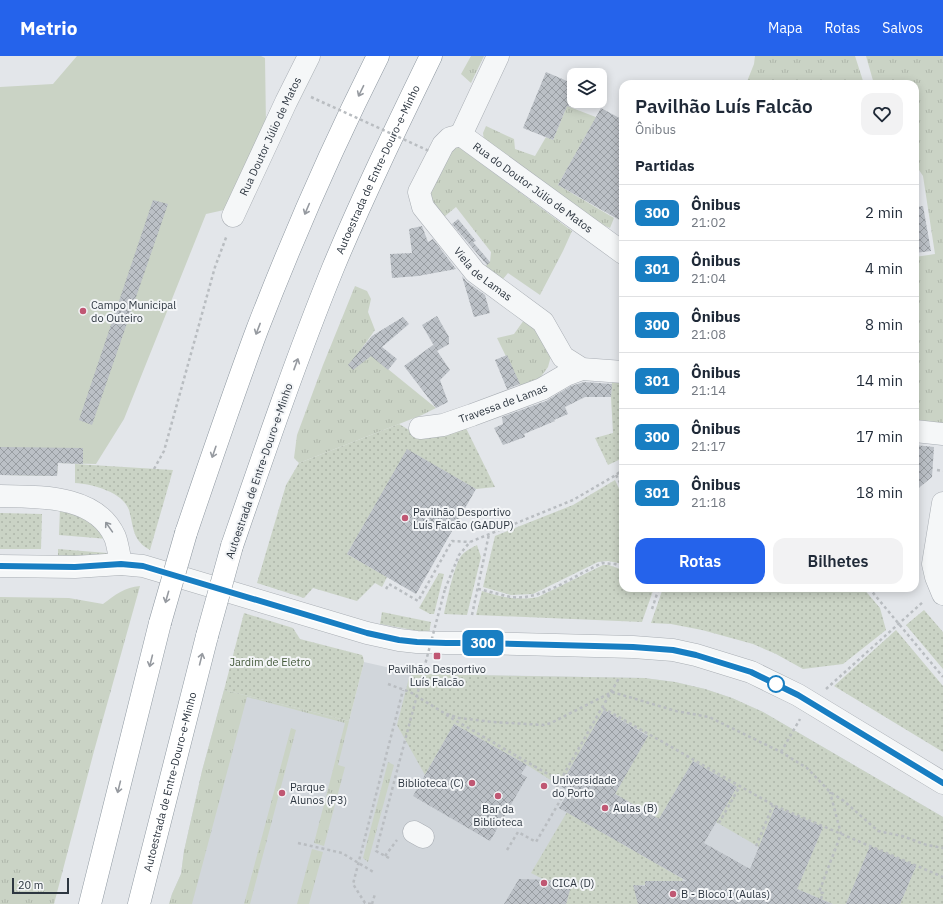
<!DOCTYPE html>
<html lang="pt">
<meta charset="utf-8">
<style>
body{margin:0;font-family:"IBM Plex Sans",sans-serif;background:#f2f2f3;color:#1f2937;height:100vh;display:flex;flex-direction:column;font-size:15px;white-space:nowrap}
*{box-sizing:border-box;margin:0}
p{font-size:13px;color:#747a83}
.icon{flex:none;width:22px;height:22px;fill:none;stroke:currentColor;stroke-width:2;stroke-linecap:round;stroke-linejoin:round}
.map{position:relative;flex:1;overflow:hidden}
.details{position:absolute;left:619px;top:24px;width:300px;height:512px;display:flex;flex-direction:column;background:#fff;border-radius:12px;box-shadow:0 2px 10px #0003}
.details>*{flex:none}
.badge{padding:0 8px;border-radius:6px;font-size:14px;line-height:26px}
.fabs{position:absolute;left:567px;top:12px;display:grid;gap:8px}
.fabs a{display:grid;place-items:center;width:40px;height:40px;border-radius:8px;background:#fff;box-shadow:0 2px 10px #0003;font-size:20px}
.scale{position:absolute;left:12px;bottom:10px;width:57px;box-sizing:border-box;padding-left:4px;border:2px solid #2d3640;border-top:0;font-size:11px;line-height:14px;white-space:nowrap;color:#2d3640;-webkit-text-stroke:3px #f3f5f7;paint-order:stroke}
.map>.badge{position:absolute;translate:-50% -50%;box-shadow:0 0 0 2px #fff}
h2{padding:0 16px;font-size:15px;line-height:36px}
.round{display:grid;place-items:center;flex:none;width:42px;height:42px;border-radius:12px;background:#f2f2f3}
.headline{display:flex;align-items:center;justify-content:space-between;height:68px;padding:0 16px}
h1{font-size:19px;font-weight:600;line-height:30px}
.action{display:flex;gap:8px;margin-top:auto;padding:8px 16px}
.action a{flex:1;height:46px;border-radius:12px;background:#2563eb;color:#fff;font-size:16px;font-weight:600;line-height:46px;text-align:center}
.action a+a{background:#f2f2f3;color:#1f2937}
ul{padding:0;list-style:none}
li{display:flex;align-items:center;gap:12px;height:56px;padding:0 16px;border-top:1px solid #e0e1e3}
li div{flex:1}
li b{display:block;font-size:15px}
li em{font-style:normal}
li .badge{min-width:44px;font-weight:700;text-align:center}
header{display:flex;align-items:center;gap:24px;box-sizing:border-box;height:56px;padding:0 20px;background:#2563eb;color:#fff}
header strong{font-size:19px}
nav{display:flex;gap:22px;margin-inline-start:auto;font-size:14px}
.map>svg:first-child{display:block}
</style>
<header>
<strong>Metrio</strong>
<nav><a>Mapa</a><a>Rotas</a><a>Salvos</a></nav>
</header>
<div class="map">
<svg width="943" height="848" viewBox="0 0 943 848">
<defs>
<pattern id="grass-tufts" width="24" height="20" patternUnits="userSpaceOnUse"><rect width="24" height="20" fill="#cad3c5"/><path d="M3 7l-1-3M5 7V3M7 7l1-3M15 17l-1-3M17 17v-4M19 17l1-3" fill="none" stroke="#aeb6aa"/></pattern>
<pattern id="garden-dots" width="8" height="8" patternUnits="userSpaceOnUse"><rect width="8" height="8" fill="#cad3c5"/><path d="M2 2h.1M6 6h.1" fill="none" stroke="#aeb6aa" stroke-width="1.8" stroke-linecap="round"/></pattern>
<pattern id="building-cross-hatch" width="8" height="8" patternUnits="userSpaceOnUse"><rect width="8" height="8" fill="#bbc0c6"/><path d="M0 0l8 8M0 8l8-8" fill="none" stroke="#989da2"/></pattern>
</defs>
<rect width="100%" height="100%" fill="#e3e6ea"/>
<path fill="#d1d6db" d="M364,606L417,618L644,622L675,626L705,633L732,642L763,656L943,761V848H169L172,838L181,818L184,795L202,715L224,634L349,665Z"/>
<path fill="url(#grass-tufts)" d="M471,0H484L471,27L461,18Z
M755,0H855L864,28H746L754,8Z
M866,0H943V380L915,377V201L935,198L923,120L915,108V28H874Z
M567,50L601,63L591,70L558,129L614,162L610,172L603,169L484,85L483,77L486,70L514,83L515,93L535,100L546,81L553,84Z
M456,89L572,175L563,195L540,239L508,217L498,229L480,215L490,206L491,196L456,151L439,165L425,133Z
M355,230L367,235L371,243L368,256L375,274L362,292L436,352L422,359L299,407L294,402L297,379L323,309Z
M524,264L534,271L551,300L548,311L537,326L521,331L497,282L514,278Z
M140,530L94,695L54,848H0V541L69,542L103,548C115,539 125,531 140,530Z
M224,634L349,665L338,709L345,711L324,790L314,787L345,667L247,641L192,848H169L172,838L181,818L184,795L202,715Z
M291,672L296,674L250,848H244Z
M388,706L394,709L368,806L363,802Z
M312,793L323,796L309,848H297Z"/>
<path fill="url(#garden-dots)" d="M612,325H623V402L608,409L595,382L613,377L611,341Z
M399,368L421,381L464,368L495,431L476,433L407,394L347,498L387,521L382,531L375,527L357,545L313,532L304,542L257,527L286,429L299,407Z
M75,408L173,414L150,494C132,484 134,472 129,454C123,436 92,428 75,427Z
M615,424L623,441V508L608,505L598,506L533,538L511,539L483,531L495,480L573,449Z
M60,452L83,459L108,483L59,479Z
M0,457L42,458L41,493H0Z
M477,489L481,501L467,559L444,558C447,544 454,510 461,500C465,495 471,492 477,489Z
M58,493L107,497L104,501L98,503L58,500Z
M603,509H609L623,514V532H654L642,566L476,559L482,535C502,541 516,545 538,541Z
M439,517L444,518L434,558H430L419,552Z
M663,532C668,532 674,531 679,532C696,534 702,540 719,532H863L880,552L886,574L843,608L803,613L776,598L753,588L702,574L671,568L651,567Z
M924,554L943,576V613L906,569Z
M382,556L431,566L429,577L380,568Z
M244,557L293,572L300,583L362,599L363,601L364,606L349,665L224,634Z
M896,574L943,630V696L834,630Z
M413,618L644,622L675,626L705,633L732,642L763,656L943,761V848H900L916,810L870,791L846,848H833L797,833L823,771L775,751L759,791L716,766L737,731L693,705L659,763L615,738L648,679L604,654L560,730L527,709L454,668L425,719L397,669L409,622Z
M567,756L683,823L682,825L634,830L638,848H566L572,823L552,824L549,835L543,823L531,817Z"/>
<path fill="#cad3c5" d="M77,0H261L265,2L266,69L224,154L206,158L124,363L96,408L58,407L57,420L0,419V31L53,28Z"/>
<path fill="url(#building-cross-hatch)" d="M546,16L574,28V52L567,50L553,84L523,72Z
M601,52L623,64V166L558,129Z
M153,144L168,148L92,369L79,364Z
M923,150L931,195L915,197V151Z
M458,163L476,185L473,186L490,206L487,209L452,168Z
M422,170L428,186L433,183L456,213L418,220L392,222L390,198L412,197L409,173Z
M462,220L467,226L485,239L490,257L474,261Z
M437,260L449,281V288L437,295L422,269Z
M403,261L409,268L382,291L397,303L388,314L371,300L353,314L348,309L372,280Z
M433,289L450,314L440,324L448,346L436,352L404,310Z
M507,299L520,328L507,333L495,304Z
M584,326L612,328L611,341H585L565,351L568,358L554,364L555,365L524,378L525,381L503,389L494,372L503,368L502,361L546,345L571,330Z
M915,389L934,391L932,421L915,435Z
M0,391L83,392V408L58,407L57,420L0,419Z
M407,393L476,433L416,538L347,498Z
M604,654L648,680L615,738L659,763L693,705L737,731L704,787L750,813L775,751L823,771L797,833L832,848H638L633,829L645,830V825H687L559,752L569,735L560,730Z
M454,668L527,709L521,718L527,721L490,785L413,740Z
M870,790L916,810L900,848H846Z
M519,823L552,824L573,823L566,848H504Z"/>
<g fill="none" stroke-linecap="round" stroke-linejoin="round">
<g stroke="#a9aeb4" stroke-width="23">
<g id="minor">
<path id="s1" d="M461,79L450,82L443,89L419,136L423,151L475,216L543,266L563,301L582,313L623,316"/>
<path id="s2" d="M461,79L623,197"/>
<path d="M461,79L498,0"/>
<path id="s3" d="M233,160L286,46L309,0"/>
<path id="s4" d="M420,372L443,369L472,359L542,333L566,319L582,313"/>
<path d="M915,375L943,378"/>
<path d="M0,440C39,441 96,438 115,481C118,489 119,499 121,508"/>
<path d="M943,447L933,508L936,521L943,538"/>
<path d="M0,510L75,511L121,508L143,510L367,577L399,584L417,586L446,587H476L633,591L673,594L696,599L751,616L798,639L943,727"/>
<path d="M414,776L423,781"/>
</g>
</g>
<g stroke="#8c969f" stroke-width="23">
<g id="highway">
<path d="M186,477C209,409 232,341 257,274C293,181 333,89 378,0"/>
<path id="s5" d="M232,490C264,397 296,303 333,212C363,140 397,70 431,0"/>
<path d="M90,848L160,567"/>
<path id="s6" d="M139,848L207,580"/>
</g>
</g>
<path stroke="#b9bdc1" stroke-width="2.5" stroke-dasharray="3 3" stroke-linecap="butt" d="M154,413L164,395L215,211L227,179
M937,414L943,415
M616,419L623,433
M696,532L704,533L710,532
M869,532L943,621
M386,533L389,528L418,545L452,485L470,486
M445,533L459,499L470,486L573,444L616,419L623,413
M478,533C489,535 500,539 511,541C543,545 575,518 603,507L615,508L623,511
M652,553L659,532
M472,559L489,478
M388,628L410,636L444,657L459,662L493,666L544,669L551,667L612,636L676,655L709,661L781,696L807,712L830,736L844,745L878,775L902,780L927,789L943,792
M826,633L924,545
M603,652L773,749L943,821
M446,659L560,725L619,622
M781,696L800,663
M574,743L576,745
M719,767L740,730
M298,787L342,797L375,817
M756,790L773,749
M507,794L518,776L536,786L564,738L556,733L560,725
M385,800L397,784
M389,802L376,795L398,711
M821,843L823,837L819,836L841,778L830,736
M371,848L365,847L353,828L403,634
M372,848L375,838"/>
<use href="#minor" stroke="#f5f7f8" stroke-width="22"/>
<use href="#highway" stroke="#fff" stroke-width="22"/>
<g stroke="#8c969f" stroke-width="23" stroke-linecap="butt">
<path id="highway-bridge" d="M160,567L186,477
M207,580L232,490"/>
</g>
<path stroke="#b9bdc1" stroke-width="2.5" stroke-dasharray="3 3" stroke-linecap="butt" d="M311,41L429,95
M398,711L445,533"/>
<use href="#highway-bridge" stroke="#fff" stroke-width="22"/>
</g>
<defs><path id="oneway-shaft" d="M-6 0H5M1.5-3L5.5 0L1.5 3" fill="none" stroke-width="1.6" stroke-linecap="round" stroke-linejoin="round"/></defs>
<g stroke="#969aa0">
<use href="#oneway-shaft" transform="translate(361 35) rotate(116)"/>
<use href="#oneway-shaft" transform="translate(307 153) rotate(113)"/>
<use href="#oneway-shaft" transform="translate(258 273) rotate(111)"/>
<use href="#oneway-shaft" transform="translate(296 308) rotate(-70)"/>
<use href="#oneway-shaft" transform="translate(214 396) rotate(109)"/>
<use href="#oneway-shaft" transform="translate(167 541) rotate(106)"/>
<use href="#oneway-shaft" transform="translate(201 603) rotate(-76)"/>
<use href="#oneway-shaft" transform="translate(151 605) rotate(104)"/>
<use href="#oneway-shaft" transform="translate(119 731) rotate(104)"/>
</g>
<use stroke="#91969c" href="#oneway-shaft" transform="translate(109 471) rotate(-125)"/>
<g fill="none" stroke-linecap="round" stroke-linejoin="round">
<g stroke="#fff" stroke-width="9">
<path id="line" d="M0,510L75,511L121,508L143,510L367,577L399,584L417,586L446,587H476L633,591L673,594L696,599L751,616L798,639L943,727"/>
</g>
<use href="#line" stroke="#187ec2" stroke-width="6"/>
</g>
<g fill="#c05773" stroke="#f3f5f7" stroke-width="1.5">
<circle cx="83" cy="255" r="4"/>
<circle cx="405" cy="462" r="4"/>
<rect x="433" y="596" width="8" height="8" rx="2"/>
<circle cx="472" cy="727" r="4"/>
<circle cx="544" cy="730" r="4"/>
<circle cx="282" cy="737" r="4"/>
<circle cx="498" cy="740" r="4"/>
<circle cx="605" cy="752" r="4"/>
<circle cx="544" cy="827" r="4"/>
<circle cx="673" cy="838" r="4"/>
</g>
<circle fill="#fff" stroke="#187ec2" stroke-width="2" cx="776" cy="628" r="8"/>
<g text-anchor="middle" stroke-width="4" stroke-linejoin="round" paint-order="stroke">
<g font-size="11" fill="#2d3640" stroke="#f3f5f7">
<text dy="4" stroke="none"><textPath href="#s3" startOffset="88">Rua Doutor Júlio de Matos</textPath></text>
<text dy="4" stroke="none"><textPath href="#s5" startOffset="404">Autoestrada de Entre-Douro-e-Minho</textPath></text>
<text dy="4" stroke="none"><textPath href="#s2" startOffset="89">Rua do Doutor Júlio de Matos</textPath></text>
<text dy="4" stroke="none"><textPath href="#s1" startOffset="180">Viela de Lamas</textPath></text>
<text dy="4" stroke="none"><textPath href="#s4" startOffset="87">Travessa de Lamas</textPath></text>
<text transform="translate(259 415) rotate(-71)" y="4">Autoestrada de Entre-Douro-e-Minho</text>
<text dy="4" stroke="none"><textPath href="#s6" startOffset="126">Autoestrada de Entre-Douro-e-Minho</textPath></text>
</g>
<g font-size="11" fill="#2d3640" stroke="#f3f5f7" text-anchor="start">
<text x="91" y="253">Campo Municipal<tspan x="91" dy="13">do Outeiro</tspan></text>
<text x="413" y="460">Pavilhão Desportivo<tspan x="413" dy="13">Luís Falcão (GADUP)</tspan></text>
<text x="437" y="617" text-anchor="middle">Pavilhão Desportivo<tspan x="437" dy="13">Luís Falcão</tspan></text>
<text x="552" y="728">Universidade<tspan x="552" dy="13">do Porto</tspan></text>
<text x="464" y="731" text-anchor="end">Biblioteca (C)</text>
<text x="290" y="735">Parque<tspan x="290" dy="13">Alunos (P3)</tspan></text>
<text x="613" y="756">Aulas (B)</text>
<text x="498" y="757" text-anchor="middle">Bar da<tspan x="498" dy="13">Biblioteca</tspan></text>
<text x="552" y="831">CICA (D)</text>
<text x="681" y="842">B - Bloco I (Aulas)</text>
</g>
<g font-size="11" fill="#455a3c" stroke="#f3f5f7">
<text x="270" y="610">Jardim de Eletro</text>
</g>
</g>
</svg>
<div class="fabs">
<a><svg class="icon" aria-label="layers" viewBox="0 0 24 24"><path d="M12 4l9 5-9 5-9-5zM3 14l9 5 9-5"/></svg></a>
</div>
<div class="scale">20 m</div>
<b class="badge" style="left:483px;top:587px;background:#187ec2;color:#fff">300</b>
<section class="details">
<div class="headline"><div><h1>Pavilhão Luís Falcão</h1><p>Ônibus</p></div><a class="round"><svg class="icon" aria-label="heart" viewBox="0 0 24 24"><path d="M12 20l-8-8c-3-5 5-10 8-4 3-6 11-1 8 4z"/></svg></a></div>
<h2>Partidas</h2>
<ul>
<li><span class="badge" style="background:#187ec2;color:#fff">300</span><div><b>Ônibus</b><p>21:02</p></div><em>2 min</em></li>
<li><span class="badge" style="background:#187ec2;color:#fff">301</span><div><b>Ônibus</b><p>21:04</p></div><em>4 min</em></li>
<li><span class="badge" style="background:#187ec2;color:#fff">300</span><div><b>Ônibus</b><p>21:08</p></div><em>8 min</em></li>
<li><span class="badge" style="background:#187ec2;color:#fff">301</span><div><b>Ônibus</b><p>21:14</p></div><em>14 min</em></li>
<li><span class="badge" style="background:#187ec2;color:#fff">300</span><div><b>Ônibus</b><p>21:17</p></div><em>17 min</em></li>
<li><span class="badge" style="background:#187ec2;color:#fff">301</span><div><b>Ônibus</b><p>21:18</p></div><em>18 min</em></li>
</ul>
<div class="action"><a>Rotas</a><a>Bilhetes</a></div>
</section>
</div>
